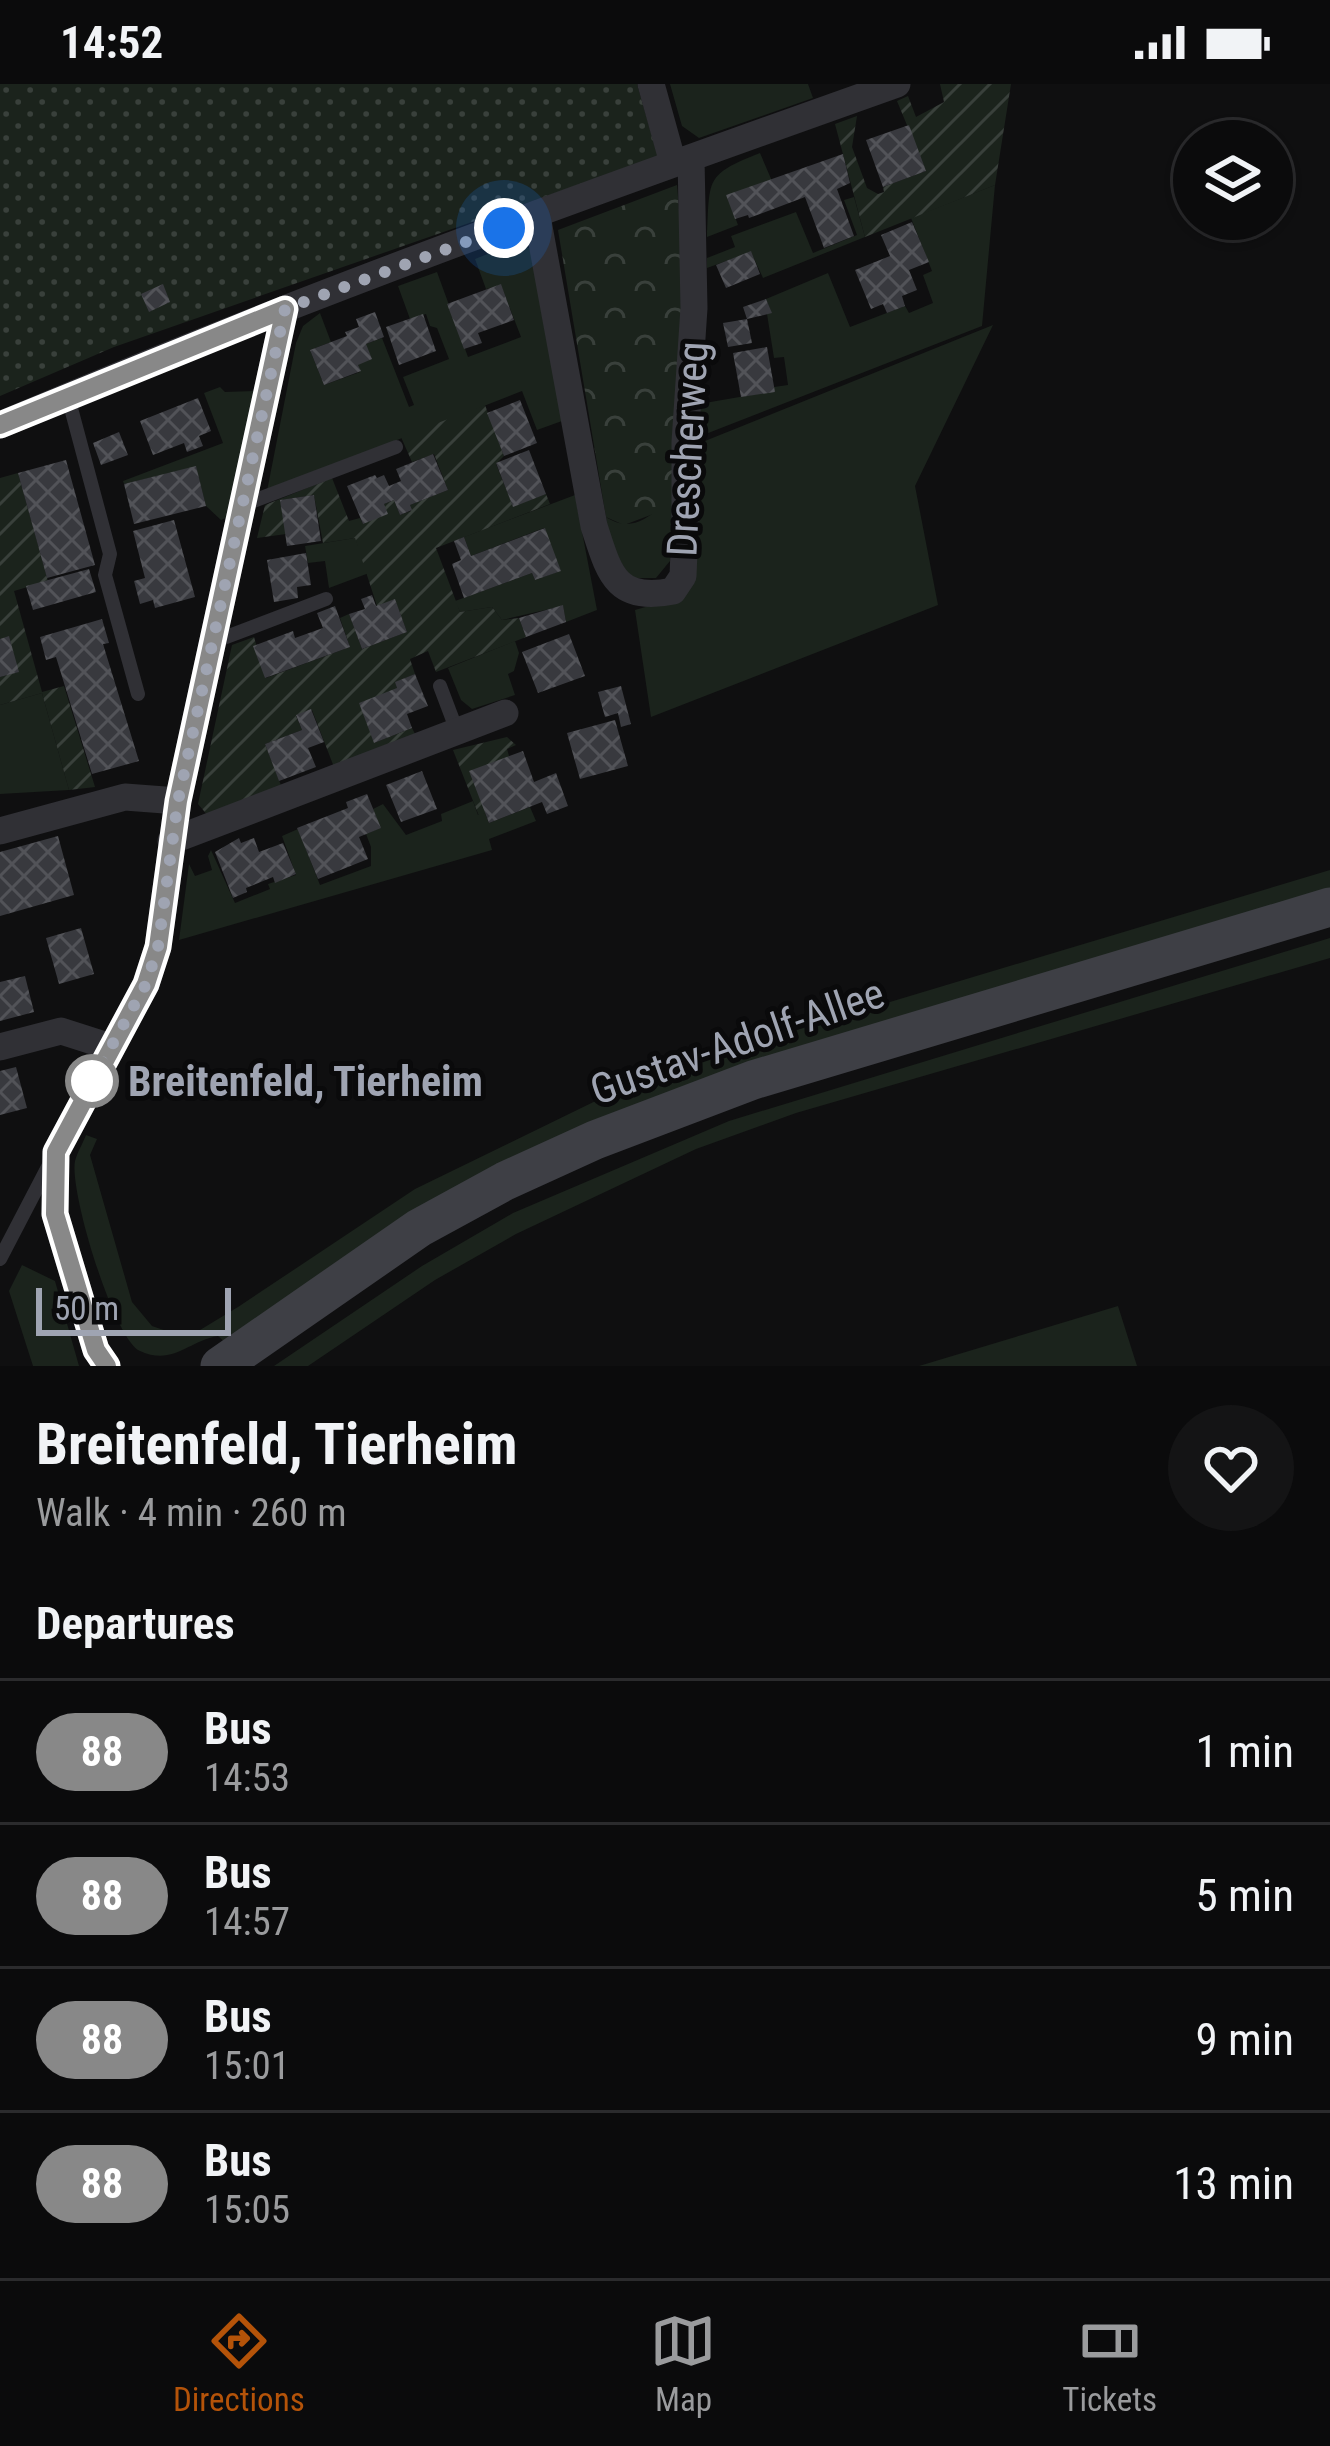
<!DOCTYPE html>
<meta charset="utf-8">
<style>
body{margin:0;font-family:"Roboto Condensed",sans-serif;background:#141415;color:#f1f3f6;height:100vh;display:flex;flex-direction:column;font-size:45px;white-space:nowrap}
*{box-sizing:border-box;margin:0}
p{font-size:39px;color:#9a9b9d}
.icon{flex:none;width:66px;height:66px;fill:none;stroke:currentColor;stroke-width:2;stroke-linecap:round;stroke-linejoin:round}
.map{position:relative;height:1282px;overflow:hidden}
.details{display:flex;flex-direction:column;background:#0b0b0c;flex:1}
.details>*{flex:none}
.badge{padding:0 24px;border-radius:39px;font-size:42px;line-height:78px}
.controls{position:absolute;left:1173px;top:36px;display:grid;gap:24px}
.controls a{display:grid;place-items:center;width:120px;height:120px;border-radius:50%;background:#0b0b0c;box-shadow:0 3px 9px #0004,0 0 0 3px #2b2b2d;font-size:60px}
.scale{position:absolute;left:36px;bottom:30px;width:195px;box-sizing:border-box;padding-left:12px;border:6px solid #9fa4b2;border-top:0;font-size:33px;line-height:42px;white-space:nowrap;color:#9fa4b2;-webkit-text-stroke:9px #0a0a0b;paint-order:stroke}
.you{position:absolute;width:60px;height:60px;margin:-30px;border:9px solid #fff;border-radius:50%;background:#1a73e8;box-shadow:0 0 0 18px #1a73e833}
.map>.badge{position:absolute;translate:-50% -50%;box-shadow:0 0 0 6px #fff}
h2{padding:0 36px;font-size:45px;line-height:108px}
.round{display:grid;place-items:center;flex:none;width:126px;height:126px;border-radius:63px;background:#141415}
.headline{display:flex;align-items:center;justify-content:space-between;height:204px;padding:0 36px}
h1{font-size:57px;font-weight:700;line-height:90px}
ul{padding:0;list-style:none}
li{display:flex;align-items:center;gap:36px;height:144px;padding:0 36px;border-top:3px solid #2b2b2d}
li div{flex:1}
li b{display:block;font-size:45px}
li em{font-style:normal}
li .badge{min-width:132px;font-weight:700;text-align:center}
.status{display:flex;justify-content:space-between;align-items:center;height:84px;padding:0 60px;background:#0b0b0c;direction:ltr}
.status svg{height:33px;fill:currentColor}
.tab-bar{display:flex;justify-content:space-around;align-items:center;height:168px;border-top:3px solid #2b2b2d;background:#0b0b0c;font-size:33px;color:#9a9b9d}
.tab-bar a{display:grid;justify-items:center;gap:6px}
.tab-bar .selected{color:#b45309}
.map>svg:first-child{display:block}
</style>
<div class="status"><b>14:52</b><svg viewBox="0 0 49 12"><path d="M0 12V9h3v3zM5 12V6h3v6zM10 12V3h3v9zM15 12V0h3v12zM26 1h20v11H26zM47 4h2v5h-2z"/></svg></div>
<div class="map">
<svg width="1330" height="1282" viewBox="0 0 1330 1282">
<defs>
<pattern id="forest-crowns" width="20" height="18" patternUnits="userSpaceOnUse" patternTransform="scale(3)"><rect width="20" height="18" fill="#1b231c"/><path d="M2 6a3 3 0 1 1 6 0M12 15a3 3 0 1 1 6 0" fill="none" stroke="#39403b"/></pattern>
<pattern id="park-dots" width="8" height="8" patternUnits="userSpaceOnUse" patternTransform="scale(3)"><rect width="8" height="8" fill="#1b231c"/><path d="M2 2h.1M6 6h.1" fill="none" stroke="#39403b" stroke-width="1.8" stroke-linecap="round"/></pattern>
<pattern id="garden-furrows" width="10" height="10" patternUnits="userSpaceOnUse" patternTransform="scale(3)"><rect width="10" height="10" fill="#1b231c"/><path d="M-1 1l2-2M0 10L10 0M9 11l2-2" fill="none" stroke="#39403b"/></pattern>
<pattern id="building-cross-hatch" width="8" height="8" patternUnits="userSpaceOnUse" patternTransform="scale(3)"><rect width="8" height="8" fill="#38393e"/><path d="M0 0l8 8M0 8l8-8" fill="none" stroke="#525358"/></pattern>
</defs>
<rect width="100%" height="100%" fill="#0f0f10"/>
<path fill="#1b231c" d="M670,0H808L813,14L699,54L682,42Z
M760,69L772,97L727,111L738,141L707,153C710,95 704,91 760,69Z
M995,101L982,242L698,353L699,320L774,307V303L788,301L784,273L774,274L767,230L771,228L766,215L828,189L850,243L905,222L909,229L933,219L923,191L932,187L911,134Z
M854,113L865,153L763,194L751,168L707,184V174L735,163L731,152L796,128L813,169L857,151L844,116Z
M515,159L529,164L535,180L562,337L537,346L522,307L267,407L296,259L303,242L320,229L331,258L310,266L324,301L360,288L358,281L366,260L382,254L409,323L414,321L403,293L449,275L437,244L430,242L426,230L410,235L398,202L437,188L468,273L521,253L501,201L486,205L475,175Z
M993,241L915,402L938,521L651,633L635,526L666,517L695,361Z
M220,303L225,308L254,307L228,433L221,436L206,422L196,383L124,400L123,397L223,359L204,309Z
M575,411L597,526L566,538L563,522L502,536L492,523L460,528L455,517L532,489L535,496L560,487L544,444L471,472L464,453Z
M673,412L670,477L656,494H631L610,461L606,433C633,451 653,430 673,412Z
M355,454L369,489L329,504L325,477L308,479L305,462Z
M515,557L519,569L514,587L508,590L515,611L472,625L461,616L448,584Z
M42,609L69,706L0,710V621Z
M473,717L478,731L485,729L489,739L530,723L536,737L489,755L492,766L179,856L189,780L195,792L212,786L208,772L211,766L235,819L270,805L268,800L296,791L282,752L298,745L320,801L371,782V763L366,750L380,744L373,725L383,720L406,751L442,737L441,730Z
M1330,786V807L757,980L228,1261L218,1252C188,1257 173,1282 140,1267C114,1256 69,1106 75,1077C77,1069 83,1059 86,1051L97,1055L90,1071L132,1218L152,1242L181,1252L200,1246L238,1223L415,1105L616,1007L720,969Z
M1330,854V874L796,1029L696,1065L516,1150L435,1196L308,1282H274L422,1182L513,1129L729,1037Z
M22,1181L55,1197L79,1282H33L9,1207Z
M1118,1222L1137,1282H919Z"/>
<path fill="url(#forest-crowns)" d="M677,101L685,199L673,412L661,427L624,441L606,433L558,146Z"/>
<path fill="url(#park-dots)" d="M0,0H637L658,73L114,263L0,312Z"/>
<path fill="url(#garden-furrows)" d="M940,0H1011L995,101L865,153L835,40L857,32L852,63L867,104L878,110L884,108L883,103L926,87L897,17L908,12L916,33L944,18Z
M485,321L504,372L496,380L513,422L546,410L550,420L436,464L460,528L492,523L502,536L519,534L526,553L436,588L428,567L410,575L415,590L396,598L397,605L374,659L412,644L416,652L334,683L312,626L296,632L302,646L265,660L282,704L209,733L198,720L232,561L254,553L266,594L350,563L340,534L349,530L362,565L407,548L395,516L377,522L355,454L323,459L314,411L281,416L286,450L257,454L265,421L332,394L349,437L360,434L363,440L384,420L394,416L400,431L411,427L410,421L448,406L434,370L412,378L401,353Z
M18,389L48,497L14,507L42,608L64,602L95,703L69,706L42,609L0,621V593L18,588L9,553L0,555V394Z
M507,653L516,661L507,665L509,672L485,729L479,732L453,666Z"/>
<path fill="url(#building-cross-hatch)" d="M909,41L926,87L883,103L866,56Z
M843,70L850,99L837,105L854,152L824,164L805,113L749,134L748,131L735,135L726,111Z
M912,138L929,178L909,186L917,206L902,212L905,222L887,229L883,220L871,225L855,186L890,172L881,151Z
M751,167L760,190L726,204L716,181Z
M163,200L170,218L149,228L141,210Z
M501,200L514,236L478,249L482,259L464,265L447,220Z
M766,215L772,229L747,235L752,259L728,263L723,239L747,235L743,223Z
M375,228L384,253L366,260L372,275L358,281L361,287L324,301L310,266L347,252L345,248L359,243L356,235Z
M423,230L436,267L399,281L386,243Z
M767,263L775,308L741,313L733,269Z
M198,314L211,347L199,352L203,362L187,368L184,359L153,371L140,337Z
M520,316L537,359L504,372L487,329Z
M119,348L128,371L101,381L93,359Z
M529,366L546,410L513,423L496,379Z
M433,370L448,406L410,421L412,426L400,431L394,416L384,420L388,430L363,440L347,402L375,391L377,394L384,391L389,402L401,397L396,385Z
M66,376L95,481L47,494L18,389Z
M196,382L206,422L134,440L124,400Z
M314,411L321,457L287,462L280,416Z
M174,436L195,513L155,524L153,516L140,520L134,497L145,494L133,447Z
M545,444L561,487L535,496L532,489L464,514L452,480L461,476L454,457L464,453L471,472Z
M306,469L311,501L297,503L298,514L274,518L267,476Z
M89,485L96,508L33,526L26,502Z
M372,511L376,522L395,515L407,548L362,565L349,530L365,525L361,515Z
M563,521L566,538L526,553L519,534Z
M335,522L350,563L265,594L253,562L293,547L295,554L323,544L317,529Z
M102,535L109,559L103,560L139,677L92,690L56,573L46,576L40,553Z
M569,550L585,592L538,609L522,568Z
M9,552L19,588L0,593V555Z
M415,590L428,622L407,630L412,644L374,659L359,619L397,604L395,598Z
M621,602L631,640L621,643L618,629L605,633L598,608Z
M311,625L324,658L308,664L316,683L279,697L265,660L302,646L296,631Z
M615,636L628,682L580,695L567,649Z
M523,667L534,698L556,689L568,722L547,730L542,718L489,739L469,687Z
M422,687L437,725L401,738L386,701Z
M367,710L381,744L359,753L368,775L318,795L297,744L348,724L346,718Z
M58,752L74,811L0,832V768Z
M239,754L241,759L254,754L259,768L283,759L296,790L275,799L273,793L246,804L247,808L233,814L215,768Z
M81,844L94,890L59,900L46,854Z
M25,892L34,928L0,937V898Z
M16,983L27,1024L0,1031V987Z"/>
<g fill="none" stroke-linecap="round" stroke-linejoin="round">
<path stroke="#303035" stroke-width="14" d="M68,313L110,470L105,491L138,610
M243,421L396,363
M213,558L326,515
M440,602L457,647
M0,1175L50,1079"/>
<path stroke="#303035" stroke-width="27" d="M651,0L673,79
M537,132L594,442C609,488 615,519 673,507L683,492L685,443V358L694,224L691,74
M0,341C294,215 596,107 897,0
M0,747L125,713L178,717
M171,757L505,629
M0,963L61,947L111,963
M107,1282L96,1266L55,1130L56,1068L146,900L158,863L178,717L285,225"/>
<path stroke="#3e3f45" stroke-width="39" d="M220,1282L419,1144L505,1097L595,1056L753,996L1330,823"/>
</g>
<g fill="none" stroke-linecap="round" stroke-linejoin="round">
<g stroke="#fff" stroke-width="27">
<path id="line" d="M0,341L285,225L178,717L158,863L146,900L56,1068L55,1130L96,1266L107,1282"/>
</g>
<use href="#line" stroke="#888" stroke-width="18"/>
<path stroke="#9fa4b2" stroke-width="12" stroke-dasharray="0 21.6" d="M92,997L146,900L158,863L178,717L285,225L504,144"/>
</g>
<circle fill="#fff" stroke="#888" stroke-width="6" cx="92" cy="997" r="24"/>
<g text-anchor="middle" stroke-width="10" stroke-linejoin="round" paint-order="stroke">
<g font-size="42" fill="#9fa4b2" stroke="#0a0a0b">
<text transform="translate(687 365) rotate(-87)" y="15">Drescherweg</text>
<text transform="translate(737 957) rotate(-19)" y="15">Gustav-Adolf-Allee</text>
</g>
<g font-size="42" font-weight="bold" fill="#9fa4b2" stroke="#0a0a0b" text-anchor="start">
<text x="128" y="1012">Breitenfeld, Tierheim</text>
</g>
</g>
</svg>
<div class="controls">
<a><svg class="icon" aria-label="layers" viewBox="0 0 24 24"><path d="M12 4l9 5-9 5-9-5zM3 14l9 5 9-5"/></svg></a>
</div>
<div class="scale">50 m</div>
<div class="you" style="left:504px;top:144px"></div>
</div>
<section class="details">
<div class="headline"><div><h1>Breitenfeld, Tierheim</h1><p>Walk · 4 min · 260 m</p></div><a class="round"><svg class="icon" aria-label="heart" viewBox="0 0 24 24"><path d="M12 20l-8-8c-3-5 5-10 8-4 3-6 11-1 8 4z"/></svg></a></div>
<h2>Departures</h2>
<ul>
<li><span class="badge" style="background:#888;color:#fff">88</span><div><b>Bus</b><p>14:53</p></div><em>1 min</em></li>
<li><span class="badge" style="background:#888;color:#fff">88</span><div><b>Bus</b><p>14:57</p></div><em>5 min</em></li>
<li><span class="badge" style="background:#888;color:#fff">88</span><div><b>Bus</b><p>15:01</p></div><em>9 min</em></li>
<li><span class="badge" style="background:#888;color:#fff">88</span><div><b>Bus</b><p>15:05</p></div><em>13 min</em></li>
</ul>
</section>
<nav class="tab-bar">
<a class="selected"><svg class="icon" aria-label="directions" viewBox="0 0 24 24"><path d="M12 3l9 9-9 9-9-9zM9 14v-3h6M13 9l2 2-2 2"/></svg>Directions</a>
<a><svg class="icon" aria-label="map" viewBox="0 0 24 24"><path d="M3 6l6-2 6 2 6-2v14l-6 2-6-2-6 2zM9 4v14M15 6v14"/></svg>Map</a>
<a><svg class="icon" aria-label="tickets" viewBox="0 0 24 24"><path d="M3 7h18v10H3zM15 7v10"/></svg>Tickets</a>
</nav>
